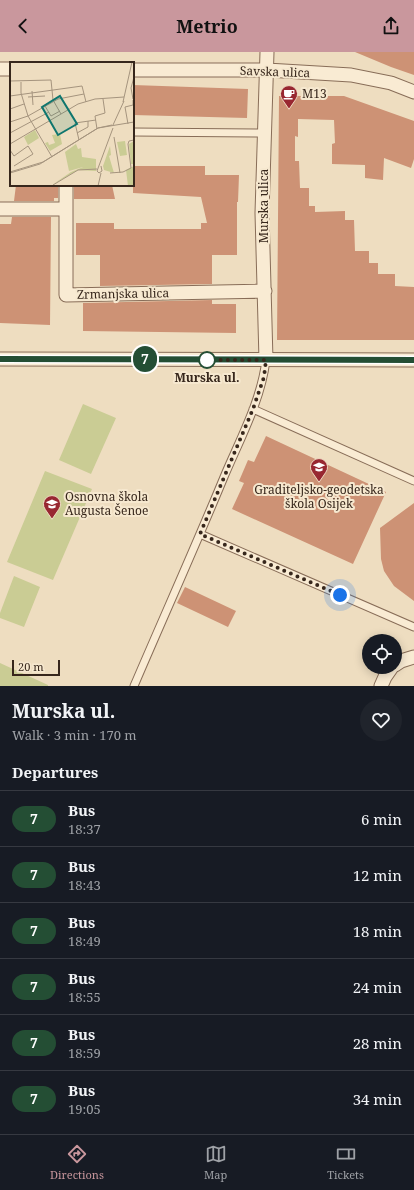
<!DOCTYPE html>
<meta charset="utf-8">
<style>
body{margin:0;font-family:"Noto Serif",serif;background:#20242c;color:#f1f3f6;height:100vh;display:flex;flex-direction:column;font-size:15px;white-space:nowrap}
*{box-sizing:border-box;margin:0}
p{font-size:13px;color:#9ea1a6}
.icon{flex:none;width:22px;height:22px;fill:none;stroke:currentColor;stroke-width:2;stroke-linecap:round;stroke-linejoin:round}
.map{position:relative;height:634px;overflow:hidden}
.details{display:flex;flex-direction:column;background:#171b24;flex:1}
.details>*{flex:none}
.badge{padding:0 8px;border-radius:13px;font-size:14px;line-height:26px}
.fabs{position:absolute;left:362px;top:582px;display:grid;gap:8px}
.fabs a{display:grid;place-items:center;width:40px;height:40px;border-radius:50%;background:#171b24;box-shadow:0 2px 10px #0003;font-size:20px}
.scale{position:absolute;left:12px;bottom:10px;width:48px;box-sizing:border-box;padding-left:4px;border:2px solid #37271c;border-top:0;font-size:11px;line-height:14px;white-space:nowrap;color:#37271c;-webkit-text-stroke:3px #f6e8cf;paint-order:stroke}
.you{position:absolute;width:20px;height:20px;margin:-10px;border:3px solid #fff;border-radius:50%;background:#1a73e8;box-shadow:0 0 0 6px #1a73e833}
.map>.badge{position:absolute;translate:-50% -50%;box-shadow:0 0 0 2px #fff}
h2{padding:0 12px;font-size:15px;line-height:36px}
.round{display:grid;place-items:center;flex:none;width:42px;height:42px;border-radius:21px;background:#20242c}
.head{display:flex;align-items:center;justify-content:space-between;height:68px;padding:0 12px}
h1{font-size:19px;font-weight:700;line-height:30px}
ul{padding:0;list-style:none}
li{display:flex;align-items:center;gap:12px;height:56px;padding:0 12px;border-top:1px solid #363941}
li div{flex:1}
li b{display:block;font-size:15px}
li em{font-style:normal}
li .badge{min-width:44px;font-weight:700;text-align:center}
header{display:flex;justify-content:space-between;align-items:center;height:52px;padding:0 12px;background:#c9979d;color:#111;font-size:18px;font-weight:700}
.tabs{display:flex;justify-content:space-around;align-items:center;height:56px;border-top:1px solid #363941;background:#171b24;font-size:11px;color:#9ea1a6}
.tabs a{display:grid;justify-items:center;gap:2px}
.tabs .current{color:#c9979d}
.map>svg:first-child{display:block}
</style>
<header><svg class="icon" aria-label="back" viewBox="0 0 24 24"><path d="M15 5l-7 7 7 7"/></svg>Metrio<svg class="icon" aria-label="share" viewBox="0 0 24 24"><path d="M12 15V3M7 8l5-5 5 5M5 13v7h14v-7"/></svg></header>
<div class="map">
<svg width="414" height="634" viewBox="0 0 414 634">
<rect width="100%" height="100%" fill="#eeddc0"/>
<path fill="#cacc94" d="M83,352L116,366L91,422L59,408Z
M45,419L92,437L53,528L7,510Z
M14,524L40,535L24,575L0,566V561Z
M0,611L48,633V634H0Z"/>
<path fill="#cd9275" d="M355,0H414V23L391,15Z
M133,33L248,37L247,66L133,63Z
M279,44H344L414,69V107L411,116L384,106L383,128L365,126V113L332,112V92L335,91L334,68L298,67V85L295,84V109H299L300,136H309V154H315V160L345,159V168H354L355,199H369V211H378V222H395V234L414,235V288H277Z
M133,114H205V123H239L238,150H237V203H212V232L100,234V203H76V171H114V177H201V171H207L201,145L133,141Z
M16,133H58V146H54V149H14Z
M74,133H112L115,147H74Z
M12,165H51L50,273L0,271V172H11Z
M212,248V252H236V281L83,279V251Z
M266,384L386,440L353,512L232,457L244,431L239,429L248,408L254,410Z
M414,451V549L394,534L384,519L381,507L380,476Z
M185,535L236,559L228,575L177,551Z"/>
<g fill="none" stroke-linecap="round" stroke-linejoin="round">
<g stroke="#886d58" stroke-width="9">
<path id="lane" d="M133,80L265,81
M253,357L414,429
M200,482L414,575
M134,634C164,564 195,495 224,425C240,387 261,349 266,308"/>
</g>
<g stroke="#886d58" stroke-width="15">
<path id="street" d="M0,17H11
M133,18H267L351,23L391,31L414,40
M66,133V243L265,239
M0,157H66
M0,307L414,308
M266,308L262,161L267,0
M395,613L401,609L414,605
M381,634L385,625L392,615"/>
</g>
<use href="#lane" stroke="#f9ebd3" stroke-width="7"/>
<use href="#street" stroke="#f9ebd3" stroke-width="13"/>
</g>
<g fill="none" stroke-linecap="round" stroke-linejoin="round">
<g stroke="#fff" stroke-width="9">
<path id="line" d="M0,307L414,308"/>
</g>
<use href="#line" stroke="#244e34" stroke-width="6"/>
<path stroke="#37271c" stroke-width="4" stroke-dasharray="0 7.2" d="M207,308H203H266L264,325L253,357L200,482L340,543"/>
</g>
<defs>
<g id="cafe-pin" transform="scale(0.9)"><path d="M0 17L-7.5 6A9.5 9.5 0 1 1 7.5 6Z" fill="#982731" stroke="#f6e8cf"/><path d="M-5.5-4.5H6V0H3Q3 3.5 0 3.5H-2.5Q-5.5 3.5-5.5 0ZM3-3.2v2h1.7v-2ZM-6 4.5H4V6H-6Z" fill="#fff"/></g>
<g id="school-pin" transform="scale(0.9)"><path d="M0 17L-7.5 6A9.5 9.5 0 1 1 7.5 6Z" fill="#982731" stroke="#f6e8cf"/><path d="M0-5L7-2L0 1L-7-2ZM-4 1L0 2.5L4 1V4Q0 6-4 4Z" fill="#fff"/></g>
</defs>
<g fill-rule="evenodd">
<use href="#cafe-pin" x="289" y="42"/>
<use href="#school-pin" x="319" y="415"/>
<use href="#school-pin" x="52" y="452"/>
</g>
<circle fill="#fff" stroke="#244e34" stroke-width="2" cx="207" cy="308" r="8"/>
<g text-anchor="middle" stroke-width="4" stroke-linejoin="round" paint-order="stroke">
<g font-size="12" fill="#37271c" stroke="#f6e8cf">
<text transform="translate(275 20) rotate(2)" y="4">Savska ulica</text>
<text transform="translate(264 154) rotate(-90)" y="4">Murska ulica</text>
<text transform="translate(123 242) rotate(-1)" y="4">Zrmanjska ulica</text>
</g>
<g font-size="12" fill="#37271c" stroke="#f6e8cf" text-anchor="start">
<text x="302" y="46">M13</text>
<text x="319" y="442" text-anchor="middle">Graditeljsko-geodetska<tspan x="319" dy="14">škola Osijek</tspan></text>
<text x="65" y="449">Osnovna škola<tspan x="65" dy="14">Augusta Šenoe</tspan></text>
</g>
<g font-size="12" font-weight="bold" fill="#37271c" stroke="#f6e8cf">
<text x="207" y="330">Murska ul.</text>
</g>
</g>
<g transform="translate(10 10)">
<rect width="124" height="124" fill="#eeddc0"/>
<path d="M25,68L29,76L18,83L14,75ZM50,72L52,82L40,89L35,81L38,80L39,83L45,81L42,73ZM115,79L117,93L110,94L107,80ZM124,79V102H121L119,82ZM66,82L68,87L71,86L72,95L86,97V109L68,108L42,123L61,110L73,105L59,109L55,90ZM100,84L101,93L99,94L104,111L94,108L93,104ZM124,104V124H118L116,108Z" fill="#cacc94"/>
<path fill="none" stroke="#a5947e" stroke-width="1" d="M0,19L41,18L43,38L51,52M11,20V31L18,54L42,95M22,29L23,43M0,34L72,24L76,40M18,35L35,34M123,37L121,26L124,15M113,40L122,0M35,44L41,54L50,49M0,47L14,42M0,60L18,54L48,37L74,32M118,62L115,45L123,43V38M103,63L114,39M87,67L85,54L95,51L93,37M0,71L39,50M67,71L78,65V59M104,75L110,111M69,78L65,61L86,58M0,82L68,42L85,37L114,35M0,88L4,94L18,84L23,92L4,104M91,104L92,109L89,111L87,109L103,66M0,110L33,100L88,66L124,60M0,111L30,102L88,66L102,63M100,111L113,110L121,106L118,82L119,79L124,78M43,123L68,108L87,107M88,124L91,111"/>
<path fill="#0f766e" fill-opacity="0.15" stroke="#0f766e" stroke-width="2" d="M50,34L67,62L48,73L32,45Z"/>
<rect width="124" height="124" fill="none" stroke="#37271c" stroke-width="2"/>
</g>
</svg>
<div class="fabs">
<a><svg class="icon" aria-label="locate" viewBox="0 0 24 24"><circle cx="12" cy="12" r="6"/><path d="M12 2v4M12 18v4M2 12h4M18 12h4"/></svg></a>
</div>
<div class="scale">20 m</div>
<div class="you" style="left:340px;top:543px"></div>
<b class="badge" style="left:145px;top:307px;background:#244e34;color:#fff">7</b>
</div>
<section class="details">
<div class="head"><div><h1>Murska ul.</h1><p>Walk · 3 min · 170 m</p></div><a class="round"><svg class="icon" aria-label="heart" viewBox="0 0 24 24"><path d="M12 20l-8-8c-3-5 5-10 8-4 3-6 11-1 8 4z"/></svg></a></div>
<h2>Departures</h2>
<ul>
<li><span class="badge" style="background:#244e34;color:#fff">7</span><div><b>Bus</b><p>18:37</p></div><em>6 min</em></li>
<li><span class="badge" style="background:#244e34;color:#fff">7</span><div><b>Bus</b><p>18:43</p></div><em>12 min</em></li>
<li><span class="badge" style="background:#244e34;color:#fff">7</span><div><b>Bus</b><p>18:49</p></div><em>18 min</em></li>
<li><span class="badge" style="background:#244e34;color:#fff">7</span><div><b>Bus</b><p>18:55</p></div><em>24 min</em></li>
<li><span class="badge" style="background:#244e34;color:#fff">7</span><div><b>Bus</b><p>18:59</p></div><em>28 min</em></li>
<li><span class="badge" style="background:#244e34;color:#fff">7</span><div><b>Bus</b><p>19:05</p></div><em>34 min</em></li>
</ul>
</section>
<nav class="tabs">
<a class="current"><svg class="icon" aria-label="directions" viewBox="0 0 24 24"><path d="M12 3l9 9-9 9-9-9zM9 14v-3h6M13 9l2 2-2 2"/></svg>Directions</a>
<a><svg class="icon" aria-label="map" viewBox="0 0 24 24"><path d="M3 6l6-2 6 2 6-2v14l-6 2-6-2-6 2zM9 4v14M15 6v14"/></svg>Map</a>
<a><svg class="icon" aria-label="tickets" viewBox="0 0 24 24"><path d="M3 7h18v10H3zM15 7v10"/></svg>Tickets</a>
</nav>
